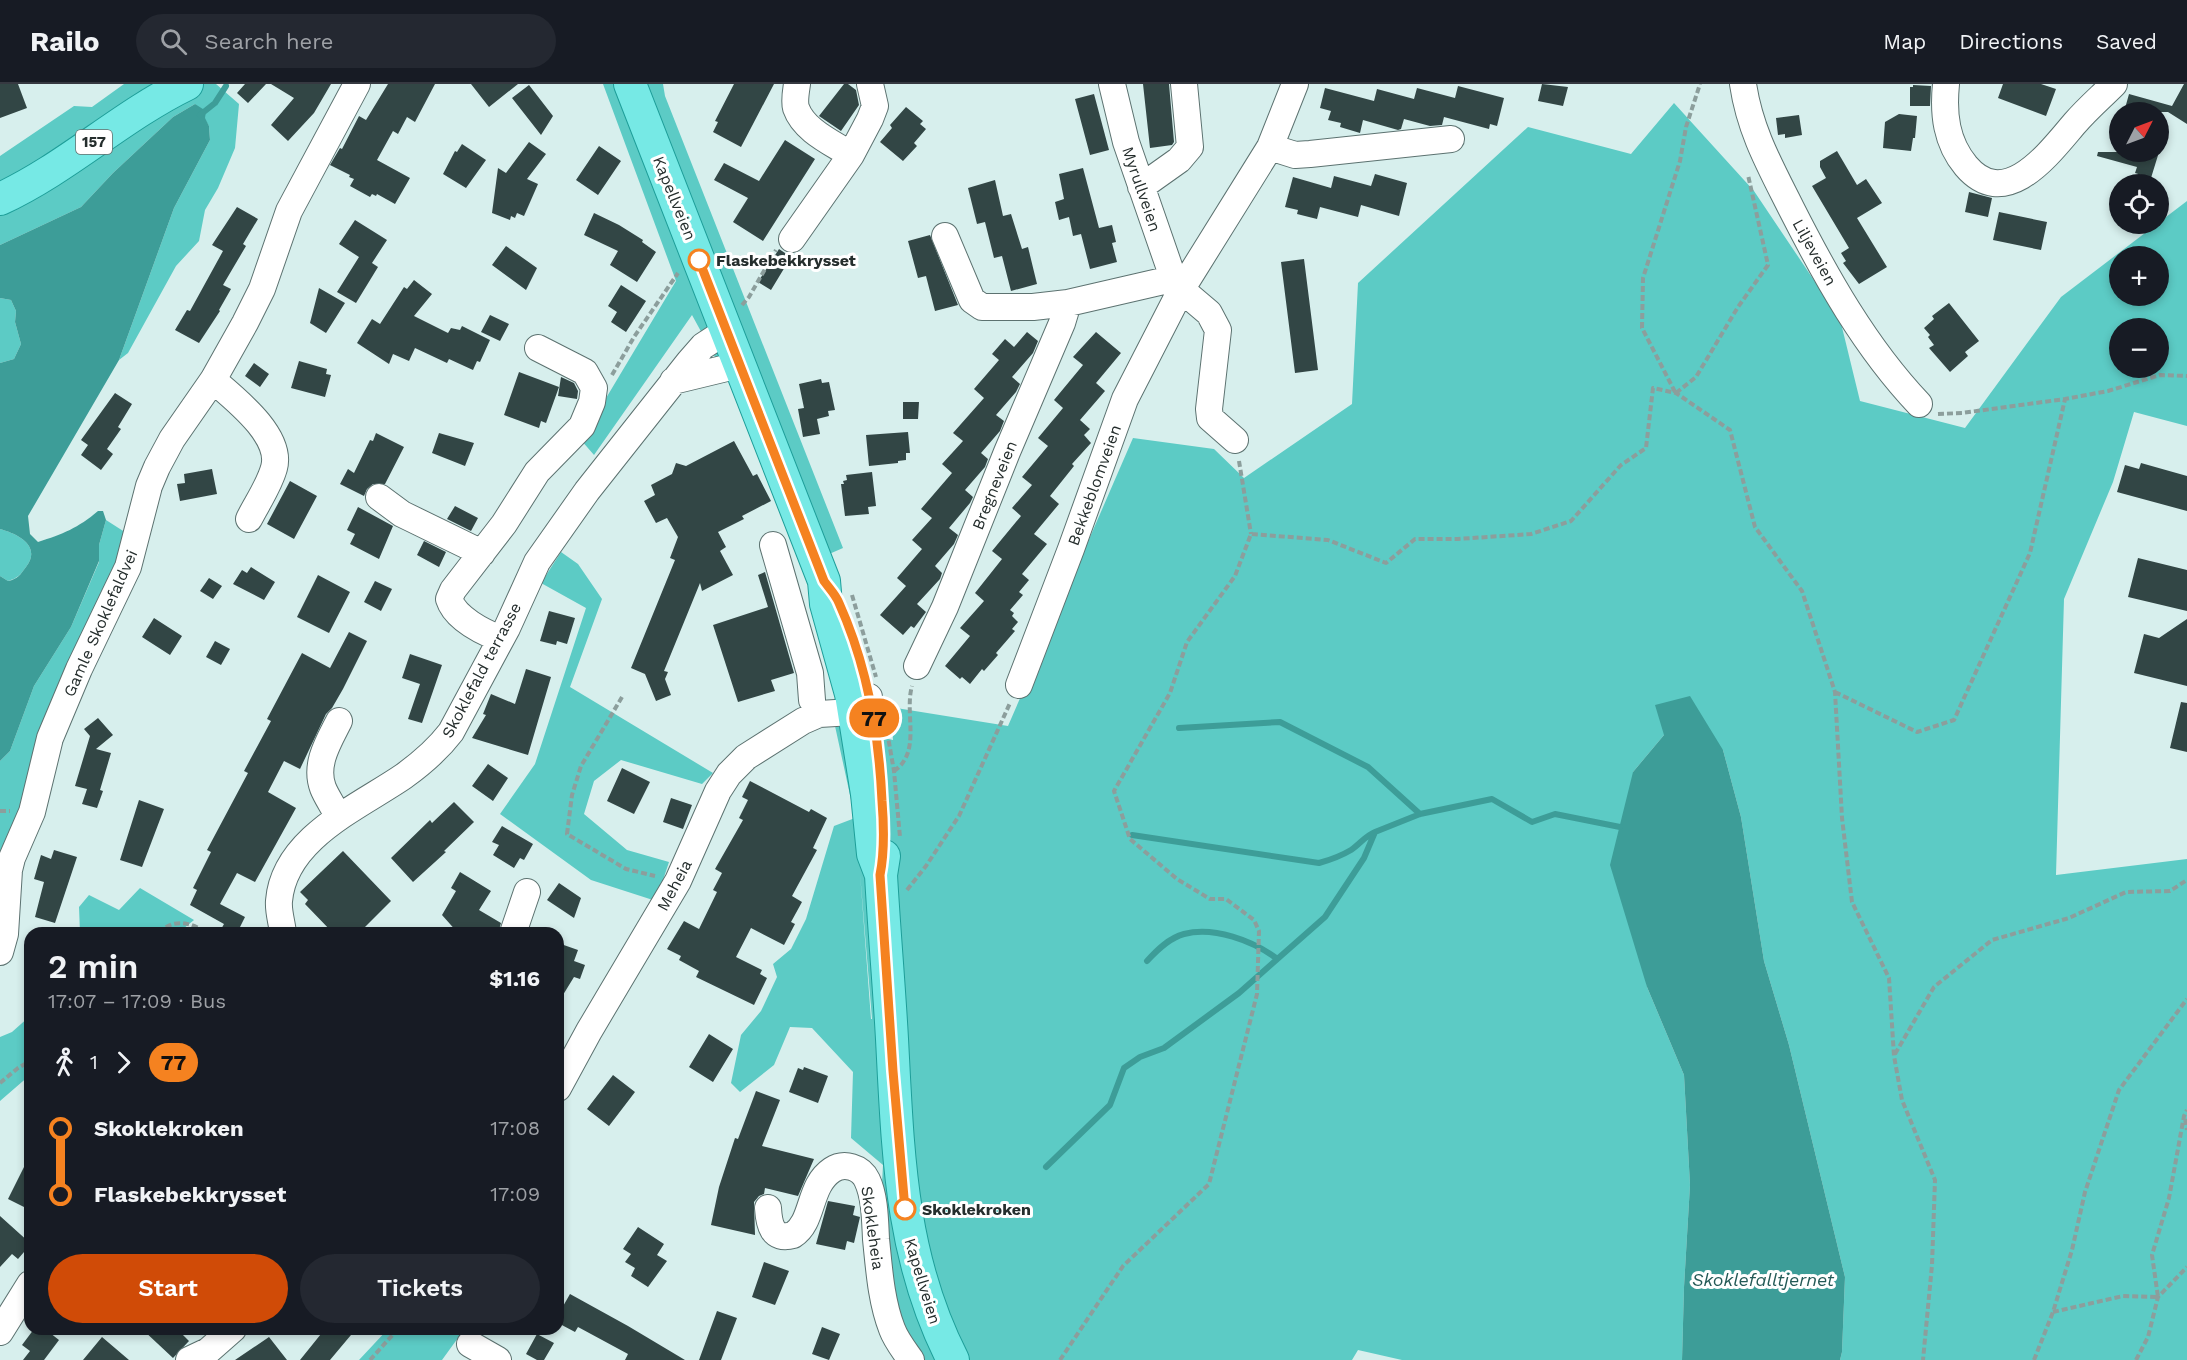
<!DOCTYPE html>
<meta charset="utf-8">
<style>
body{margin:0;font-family:"Work Sans",sans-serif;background:#242831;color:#f1f3f6;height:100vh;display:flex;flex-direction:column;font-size:22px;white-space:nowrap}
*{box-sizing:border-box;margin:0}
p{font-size:20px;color:#9ea1a6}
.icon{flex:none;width:33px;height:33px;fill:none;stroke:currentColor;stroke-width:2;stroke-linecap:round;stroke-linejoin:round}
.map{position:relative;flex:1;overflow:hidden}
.sheet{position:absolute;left:24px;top:843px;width:540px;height:408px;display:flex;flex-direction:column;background:#171b24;border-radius:18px;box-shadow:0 3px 9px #0003}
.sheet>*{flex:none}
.badge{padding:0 12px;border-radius:20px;font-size:21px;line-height:39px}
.needle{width:39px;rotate:48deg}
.buttons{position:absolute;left:2109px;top:18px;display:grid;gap:12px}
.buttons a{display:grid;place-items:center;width:60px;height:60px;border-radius:50%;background:#171b24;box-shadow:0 3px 9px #0003;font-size:30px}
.map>.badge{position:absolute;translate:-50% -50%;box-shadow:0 0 0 3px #fff}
.legs{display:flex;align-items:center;gap:9px;height:66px;padding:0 24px;font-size:20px}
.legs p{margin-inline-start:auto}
.headline{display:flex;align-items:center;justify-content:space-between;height:102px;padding:0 24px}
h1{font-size:33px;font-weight:600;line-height:45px}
.cta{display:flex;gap:12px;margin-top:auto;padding:12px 24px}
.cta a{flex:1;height:69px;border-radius:36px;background:#d04b07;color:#fff;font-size:24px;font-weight:600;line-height:69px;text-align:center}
.cta a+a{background:#242831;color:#f1f3f6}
ul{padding:0 24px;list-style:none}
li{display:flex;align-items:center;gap:21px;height:66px;font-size:22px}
li i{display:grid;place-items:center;width:9px;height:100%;margin:0 8px;background:currentColor}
li i::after{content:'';width:15px;height:15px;margin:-8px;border:4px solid;border-radius:50%;background:#171b24}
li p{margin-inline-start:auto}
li:first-child i{background:linear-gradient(#0000 50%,currentColor 0)}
li:last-child i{background:linear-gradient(currentColor 50%,#0000 0)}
header{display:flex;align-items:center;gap:36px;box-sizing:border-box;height:84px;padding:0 30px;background:#171b24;border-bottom:2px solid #363941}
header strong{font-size:28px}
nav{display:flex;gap:33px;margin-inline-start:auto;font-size:21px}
.search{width:420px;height:54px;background:#242831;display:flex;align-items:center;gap:15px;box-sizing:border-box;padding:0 21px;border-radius:33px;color:#9ea1a6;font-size:22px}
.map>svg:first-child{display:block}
</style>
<header>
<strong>Railo</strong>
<div class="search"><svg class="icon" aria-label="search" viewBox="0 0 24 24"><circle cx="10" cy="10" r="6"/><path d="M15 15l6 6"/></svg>Search here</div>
<nav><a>Map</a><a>Directions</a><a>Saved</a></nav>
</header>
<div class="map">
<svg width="2187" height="1276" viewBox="0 0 2187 1276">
<rect width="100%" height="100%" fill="#d7efed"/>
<path fill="#5ccbc5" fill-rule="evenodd" d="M124,0H216L239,20L235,64L218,104L205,126L199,157L176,182L128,269L119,276L174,124L210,56L209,42L195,20L173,33L113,89L81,123L0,161V72L74,22L92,23Z
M603,0H663L665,12L843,464L806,480L733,306L692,231L594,371L581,356L676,197Z
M1674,19L1754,107L1840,235L1860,317L1965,344L2061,213L2187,117V342L2134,328L2113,398L2064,515L2056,791L2187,775V1276H1840L1842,1268L1845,1193L1789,961L1764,877L1741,733L1723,666L1664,651L1633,688L1647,903L1684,991L1690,1101L1684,1203L1682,1276H1402L1358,1266L1352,1276H903L876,1210L883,1081L851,1054L853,988L812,944L790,943L774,981L740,1008L731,999L741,951L761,927L777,893L773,880L791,865L806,835L834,742L855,734L835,642L893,656L890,623L1008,642L1133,354L1214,365L1244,394L1352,320L1358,199L1528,43L1631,70ZM2120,172H2158V212H2120ZM2120,244H2158V284H2120ZM860,789L872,935H871Z
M0,214L11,216L16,227L15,238L21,260L14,275L0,279Z
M106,436L131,452L0,808V677L10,667L34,602L71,543L99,478V461Z
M0,445C18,450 42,462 26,483C20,491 18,494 8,497L0,492Z
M561,468L578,480L602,515L570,603L713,689L702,700L621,676L594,697L584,730L627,766L669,778L656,817L591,796L500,730L535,680L586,524L541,499Z
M140,804L194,836L178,849H80L79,823L89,811L119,826Z
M30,932V991L0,1017V953L12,948Z
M388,1245H461L463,1247L442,1276H359Z"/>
<path fill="#3d9d98" d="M195,20L206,27L205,34L209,42L210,56L174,124L119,276L28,432L30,450L38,458C63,450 78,444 98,427H103L106,436L99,461V477L71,543L34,602L10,667L0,677V492L8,497C18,495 20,491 26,483C42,462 18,450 0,445V279L14,275L21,260L15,238L16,227L11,216L0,214V161L81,123L113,89L173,33Z
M1690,612L1723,666L1741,733L1764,877L1789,961L1845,1193L1842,1268L1840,1276H1682L1684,1203L1690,1101L1684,991L1647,903L1610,781L1633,688L1664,651L1655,621Z"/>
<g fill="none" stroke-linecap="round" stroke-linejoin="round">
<path stroke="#3d9d98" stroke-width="6" d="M200,31L215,19L226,2
M1179,644L1280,638L1368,683L1420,730
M1132,751L1319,779C1330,776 1341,772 1351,766C1360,760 1365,752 1375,748
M1147,877C1157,866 1169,854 1184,850C1214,842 1253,857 1276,874
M1046,1083L1110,1021L1124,984L1140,973L1164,964L1239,909L1325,833L1364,774L1375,748L1420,730L1492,715L1532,738L1555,730L1620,743"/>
</g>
<path fill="#324645" d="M0,0H18L27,24L0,34Z
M245,0H266L248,19L237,9Z
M271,0H331L314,29L288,57L271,41L294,14Z
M388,0H435L415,38L407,33L398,50L393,47L377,76L410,94L395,120L377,110L376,112L372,110L370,113L350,102L354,95L349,93L350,91L330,81L340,64L342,65L359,32L366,36Z
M471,0H518L489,23Z
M734,0H774L741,63L713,48L718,38L715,37Z
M844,0H848L856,6L859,21L841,47L819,32Z
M1143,0H1169L1174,58L1172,61L1150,64Z
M1542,0L1568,3L1563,22L1538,17Z
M2003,0H2041L2056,5L2046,32L1998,14Z
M2184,0H2187V40L2168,28H2124L2129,10L2172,22Z
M529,1L553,32L541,51L512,14Z
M1913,1L1931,2L1930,22H1910V3H1913Z
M1458,2L1504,14L1497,42L1490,40L1489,45L1444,33L1442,41L1430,42L1404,35L1401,45L1398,46L1363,36L1360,49L1340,43L1341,39L1328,36L1331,27L1320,24L1325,4L1374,17L1377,5L1414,15L1417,4L1455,14Z
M1094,10L1109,66L1090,71L1075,15Z
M906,23L923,37L920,40L926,45L914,59L917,62L903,77L880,58L892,44L890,41Z
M1899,30L1917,32L1915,54H1913L1911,67L1883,64L1885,38Z
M1799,31L1802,51L1785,54V50L1778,51L1776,34Z
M785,56L815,75L763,157L733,138L748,114L714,96L724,79L759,97Z
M529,58L546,70L527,95L538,100L524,132L517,129L515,134L511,132L510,136L492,129L498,84L506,89Z
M462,60L486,76L466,104L443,90L455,67L457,68Z
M599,62L621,77L598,111L576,96Z
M1837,67L1857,101L1866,95L1882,119L1857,134L1887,183L1859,200L1843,179L1846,177L1841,169L1849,164L1812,102L1826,94L1820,83V77Z
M2098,68H2159L2151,94L2135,89L2137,83L2097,72Z
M1083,84L1099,144L1112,141L1116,158L1112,159L1117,178L1090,185L1081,150L1073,152L1069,133L1059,136L1055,118L1064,115L1059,90Z
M1375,90L1407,99L1399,132L1361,121L1358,133L1320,123L1317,135L1297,130L1298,126L1285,123L1293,93L1331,104L1334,92L1371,102Z
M995,96L1003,132L1011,130L1022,165L1028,163L1037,200L1011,207L1002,172L994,174L985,138L977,140L968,104Z
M1969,108L1992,114L1988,133L1965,128Z
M237,123L258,135L243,160L246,162L223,201L231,205L219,226L220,227L199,259L175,246L187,226L190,227L223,167L212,161Z
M1999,128L2047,138L2041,166L1993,156Z
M594,129L619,141L643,156L642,158L656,168L637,198L610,181L618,167L584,151Z
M355,136L387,156L372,179L378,183L356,219L337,208L359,173L339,160Z
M930,151L958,221L935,227L926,192L918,194L908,157Z
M506,162L537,184L526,206L492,181Z
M779,165L791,173L771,206L758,198Z
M1304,175L1318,286L1295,289L1281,178Z
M414,196L432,210L414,232L448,249L451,244L460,246L462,242L490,256L480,278L477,277L473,286L449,275L447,279L415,264L409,277L393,270L389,280L357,259L372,235L380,240L404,203L407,205Z
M621,201L646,217L626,248L611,238L617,228L608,222Z
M319,204L345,219L326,249L310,239Z
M1949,219L1979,257L1965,268L1968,272L1950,288L1929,264L1934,261L1928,253L1930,251L1924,244L1934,235L1932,232Z
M490,231L509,240L500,257L481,248Z
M1027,248L1038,257L1033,269L1012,293L1020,300L1016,308L996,331L1004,337L1000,347L981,369L988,375L985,383L965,406L973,413L970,419L949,444L958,451L954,460L935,482L942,489L940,495L917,520L926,528L914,544L911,542L903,551L880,531L906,502L897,494L922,465L912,456L932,434L921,425L952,389L942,380L963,357L953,349L984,314L974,305L999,276L992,270L1005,255L1014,263Z
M1096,248L1121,269L1096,299L1105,307L1080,336L1090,345L1084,351L1091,359L1072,380L1074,382L1050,412L1059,420L1034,450L1047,460L1022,490L1029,496L1019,508L1023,511L1010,526L1014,529L1012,532L1018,538L1012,545L1015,547L996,569L998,571L984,587L982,585L970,600L962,593L960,595L945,582L970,552L960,544L984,517L975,509L1002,475L992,467L1021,432L1012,424L1032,401L1022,393L1048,362L1038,354L1063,324L1054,316L1083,281L1073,273Z
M299,277L327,285L326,290L331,291L325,313L291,304Z
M254,279L269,290L260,303L245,292Z
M519,288L559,303L546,339L541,337L539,344L504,331Z
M561,293L574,299L578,307L577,315L558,312Z
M821,295L822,299L829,298L835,326L828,327L829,332L817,335L820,350L803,353L798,325L804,324L799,300Z
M115,309L132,320L118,343L121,345L107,365L113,370L101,386L81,371L88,361L81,356Z
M903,318H919L918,335H903Z
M908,348L910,369H906V376L898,377V379L869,382L866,351Z
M376,349L404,363L385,400H373L367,405L364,412L340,400L348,385L354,389L370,356L373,357Z
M439,349L474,359L465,382L432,369Z
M734,357L753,392L757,390L771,417L742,432L744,435L718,448L726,463L720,467L733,491L702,507L700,499L664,587L668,588L665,595L671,611L656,617L645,590L631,584L675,476L670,474L678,453L667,434L656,439L644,417L655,411L651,401L672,390L676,379L686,382Z
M2141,379L2187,392V427L2117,408L2125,381L2139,385Z
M212,385L217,410L180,417L177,400L185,399L184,390Z
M872,388L876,422L868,423L869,430L845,432L841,400H844L843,397L847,396L846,391Z
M290,397L317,412L294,455L267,440Z
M455,422L478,434L471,447L447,435Z
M358,423L393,442L379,475L350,460L355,450L347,446Z
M424,457L446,468L439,483L417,471Z
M2138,474L2187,486V527L2128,513Z
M251,483L275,498L264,516L233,500L242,486L247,489Z
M765,488L794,589L771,596L775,607L738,618L713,541L768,523L758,491Z
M318,491L350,508L329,549L297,533Z
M209,494L222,502L213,515L200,507Z
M375,497L392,505L381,527L364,518Z
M549,527L575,534L567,560L557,557L556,561L540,557Z
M154,534L182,552L170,571L142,553Z
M2187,535V602L2134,589L2144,550L2159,554Z
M349,548L367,557L343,605L332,624L326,630L300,685L284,677L268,708L296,724L255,798L237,789L220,820L245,833L237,849H219L224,840L190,821L197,806L193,804L211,768L207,766L248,689L244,687L271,637L267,635L302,569L330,584Z
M215,557L230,565L221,581L206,573Z
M410,570L442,581L422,639L408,635L420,600L402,594Z
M526,585L551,593L528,671L472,654L486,631L483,630L491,610L515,620Z
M2181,618L2187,619V668L2170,664Z
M98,634L113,651L96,665L111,669L100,706L103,707L97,724L82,720L87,705L75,702L90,652L84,645Z
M488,680L508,694L493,717L472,702Z
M622,684L650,698L634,730L607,717Z
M750,697L809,728L811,725L827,734L813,764L817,766L792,812L802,818L791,838L795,840L784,861L751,844L736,873L762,886L760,890L767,894L754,921L696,893L699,887L679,876L681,872L667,865L684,837L699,845L717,808L713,806L722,789L715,785L743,736L739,734L748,716L742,713Z
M671,714L692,721L683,745L663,738Z
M139,716L164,725L142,783L120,776Z
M454,718L474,738L444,767L446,768L413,798L391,774L430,736L432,739Z
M502,742L533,760L524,776L520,774L514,784L493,771L499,761L492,758Z
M54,766L77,773L55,839L35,833L44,798L34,795L41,771L51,775Z
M343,767L391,817L359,849H333L305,820L308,816L300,808Z
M460,788L491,807L479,826L501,839L498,849H458L442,831L456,807L451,804Z
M559,799L581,814L574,834L547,816Z
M558,859L578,866L574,877L585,881L580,895L574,893L558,919Z
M709,950L733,965L713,998L689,983Z
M804,983L828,992L818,1019L789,1008L798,984L803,986Z
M613,991L635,1008L609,1042L587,1025Z
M756,1007L780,1016L762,1062L814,1075L798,1112L765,1104L764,1110L759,1112L754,1118L755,1151L711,1141L719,1103L735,1054L738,1055Z
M30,1071V1126L8,1115Z
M828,1117L855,1122L853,1131L860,1133L854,1159L847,1157L845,1166L816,1160Z
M0,1132L30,1159V1161L18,1175L12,1170L0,1183Z
M638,1143L664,1160L657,1171L667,1177L648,1203L631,1192L635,1184L625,1178L631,1170L623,1165Z
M764,1178L789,1187L775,1221L752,1213Z
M570,1210L628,1242L685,1276H625L628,1270L578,1243L575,1248L558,1239V1231Z
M717,1227L737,1234L721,1276H699Z
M822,1243L840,1250L829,1276L812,1270Z
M34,1245H45L59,1256L44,1276H23L30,1267L22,1261Z
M142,1245H177L189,1257L173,1274Z
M325,1245H356L330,1276H300Z
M537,1250L554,1259L544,1276H537L526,1270Z
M102,1253L129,1276H83Z
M269,1253L287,1276H235Z"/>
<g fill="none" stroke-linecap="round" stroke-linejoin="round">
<g stroke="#5c7270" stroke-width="28">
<path id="minor" d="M797,0C796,7 794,17 796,24C804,47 833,59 851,71
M1112,0L1126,58L1170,185L1172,195L1176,201L1209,229L1218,246L1209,325L1210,334L1235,356
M1743,0C1750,47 1770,82 1791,124C1826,193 1865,263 1919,320
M1946,0C1943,30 1946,58 1966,82C2006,129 2050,68 2075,39C2087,25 2101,13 2114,0
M1270,63L1295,71L1310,70L1451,55
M1141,103L1179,76L1190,63L1184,0
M945,152L972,216L982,223H1033L1068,219L1172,195
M792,155L851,71L870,35L875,22L870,0
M213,296C235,315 283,352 274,384C269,402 257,419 249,435
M673,297L739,281
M379,413L402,430L482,469
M773,461L810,589L812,616
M501,555C483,548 455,534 449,515L453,506L504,440L537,388L582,342L592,318L594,304L585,288L538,264
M917,582L945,523L1007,368L1062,239L1068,219
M1019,601L1071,465L1125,315L1181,206L1270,63L1295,0
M338,733C334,723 327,714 323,704C314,680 329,657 339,637
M283,849C282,839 278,827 279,817C284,754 359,723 404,692C422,679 438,665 451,648L507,544L537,478L587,407L689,278L703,262L726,247
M513,849L527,808
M0,868L5,850L9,786L12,774L32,728L50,654L79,585L128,483L149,402L157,383L172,355L213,296L245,239L262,205L289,127L357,0
M558,1004L589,947L678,797L718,707L729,690L746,673L803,637L819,630L853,628L869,613
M768,1124C769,1140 772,1157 793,1151C814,1138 808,1102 832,1086C844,1078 861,1083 867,1096C875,1113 875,1136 876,1155C879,1184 881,1217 892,1245C896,1256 904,1266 911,1276
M0,1248L30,1200
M470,1260L498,1276
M189,1276L208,1267L233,1245"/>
</g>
<g stroke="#1e9e99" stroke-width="34">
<path id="major" d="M630,0L824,497L826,520L851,610L867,710L873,770L881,791
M0,115C67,84 121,32 187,0
M884,772L881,791C884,845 889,900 892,955C898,1068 900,1173 953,1276"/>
</g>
<path stroke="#8c9e9c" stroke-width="4" stroke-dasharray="6 3" stroke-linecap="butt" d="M742,221L749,213L776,166
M612,291L634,253L678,189
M1675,308L1642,244L1643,194L1680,77L1686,43L1700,0
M1676,309L1696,293L1738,223L1768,181L1748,91
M1938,330L1962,329L2065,315L2108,307L2160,291L2187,292
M1239,377L1251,450
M852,511L876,593
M1835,608L1917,648L1954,636L2030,469L2065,315
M622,613L581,682L572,711L567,750L626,785L655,792
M884,630L894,687L900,753
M894,687C922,668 904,630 912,602
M0,727H10
M907,806L926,782L959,732L1010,619
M159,849C172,834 192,838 206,849
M1895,970L1934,903L1992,856L2069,834L2126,808L2170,807L2187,796
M0,999L18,984L30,977
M2185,1035L2187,1046
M2053,1228L2123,1212L2158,1213L2152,1171L2169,1114L2184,1032L2187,1026
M370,1276L398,1245
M1060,1276L1123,1182L1209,1100L1257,910L1259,847L1254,836L1226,815H1210L1177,795L1130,755L1114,707L1170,609L1187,558L1235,492L1251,450L1328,456L1386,479L1415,455H1458L1531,450L1571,437L1621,381L1646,364L1653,304L1676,309L1730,346L1755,443L1802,507L1835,608L1842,734L1852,818L1889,894L1894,972L1902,1016L1935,1096L1932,1181L1923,1276
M2034,1276L2053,1228L2072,1166L2085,1108L2119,1006L2187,915
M2136,1276L2148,1253L2158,1213L2187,1183"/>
<use href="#minor" stroke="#fff" stroke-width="26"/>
<use href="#major" stroke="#76e9e5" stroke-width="32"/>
</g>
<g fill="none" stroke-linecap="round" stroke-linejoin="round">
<g stroke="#fff" stroke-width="14">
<path id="line-1" d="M699,176L824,497C829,504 836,511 839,519C867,581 879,650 882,717C884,742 885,766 880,791L893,987L905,1125"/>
</g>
<use href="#line-1" stroke="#f58220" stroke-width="9"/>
</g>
<g fill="#fff" stroke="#f58220" stroke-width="3">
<circle cx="699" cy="176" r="10"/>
<circle cx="905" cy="1125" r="10"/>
</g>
<g text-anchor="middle" stroke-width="6" stroke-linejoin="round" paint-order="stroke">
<rect fill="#fff" stroke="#666d6c" stroke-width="1.5" x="76" y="46" width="36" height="24" rx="4.5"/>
<g font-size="15" font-weight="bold" fill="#252e2d">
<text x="94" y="63">157</text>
</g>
<g font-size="16" fill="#252e2d" stroke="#fff">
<text transform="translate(1142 105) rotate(71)" y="6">Myrullveien</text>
<text transform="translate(675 114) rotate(68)" y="6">Kapellveien</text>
<text transform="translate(1815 168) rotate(61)" y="6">Liljeveien</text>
<text transform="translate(994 401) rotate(-68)" y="6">Bregneveien</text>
<text transform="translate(1094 401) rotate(-70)" y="6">Bekkeblomveien</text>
<text transform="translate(100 539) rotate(-66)" y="6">Gamle Skoklefaldvei</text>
<text transform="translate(481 586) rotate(-62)" y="6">Skoklefald terrasse</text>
<text transform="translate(674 801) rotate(-62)" y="6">Meheia</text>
<text transform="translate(873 1144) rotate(82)" y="6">Skokleheia</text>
<text transform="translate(923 1197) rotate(73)" y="6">Kapellveien</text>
</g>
<g font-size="16" font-weight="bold" fill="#252e2d" stroke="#fff" text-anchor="start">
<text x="716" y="182">Flaskebekkrysset</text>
<text x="922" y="1131">Skoklekroken</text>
</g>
<g font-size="18" font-style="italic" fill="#245a57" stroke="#fff">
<text x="1763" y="1202">Skoklefalltjernet</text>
</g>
</g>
</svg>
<div class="buttons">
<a><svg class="needle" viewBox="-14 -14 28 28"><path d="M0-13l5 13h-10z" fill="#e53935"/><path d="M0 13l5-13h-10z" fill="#9ea1a6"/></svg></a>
<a><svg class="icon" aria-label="locate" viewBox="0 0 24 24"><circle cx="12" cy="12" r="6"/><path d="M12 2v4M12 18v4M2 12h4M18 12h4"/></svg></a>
<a>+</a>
<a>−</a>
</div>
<b class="badge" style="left:874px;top:634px;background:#f58220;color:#111">77</b>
<section class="sheet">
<div class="headline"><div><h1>2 min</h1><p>17:07 – 17:09 · Bus</p></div><b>$1.16</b></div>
<div class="legs"><svg class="icon" aria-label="walk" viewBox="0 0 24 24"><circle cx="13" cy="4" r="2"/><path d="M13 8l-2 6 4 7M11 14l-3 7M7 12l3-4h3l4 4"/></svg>1<svg class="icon" aria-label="forward" viewBox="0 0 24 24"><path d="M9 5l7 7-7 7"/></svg><b class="badge" style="background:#f58220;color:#111">77</b></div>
<ul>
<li><i style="color:#f58220"></i><b>Skoklekroken</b><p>17:08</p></li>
<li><i style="color:#f58220"></i><b>Flaskebekkrysset</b><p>17:09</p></li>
</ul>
<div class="cta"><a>Start</a><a>Tickets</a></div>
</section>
</div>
